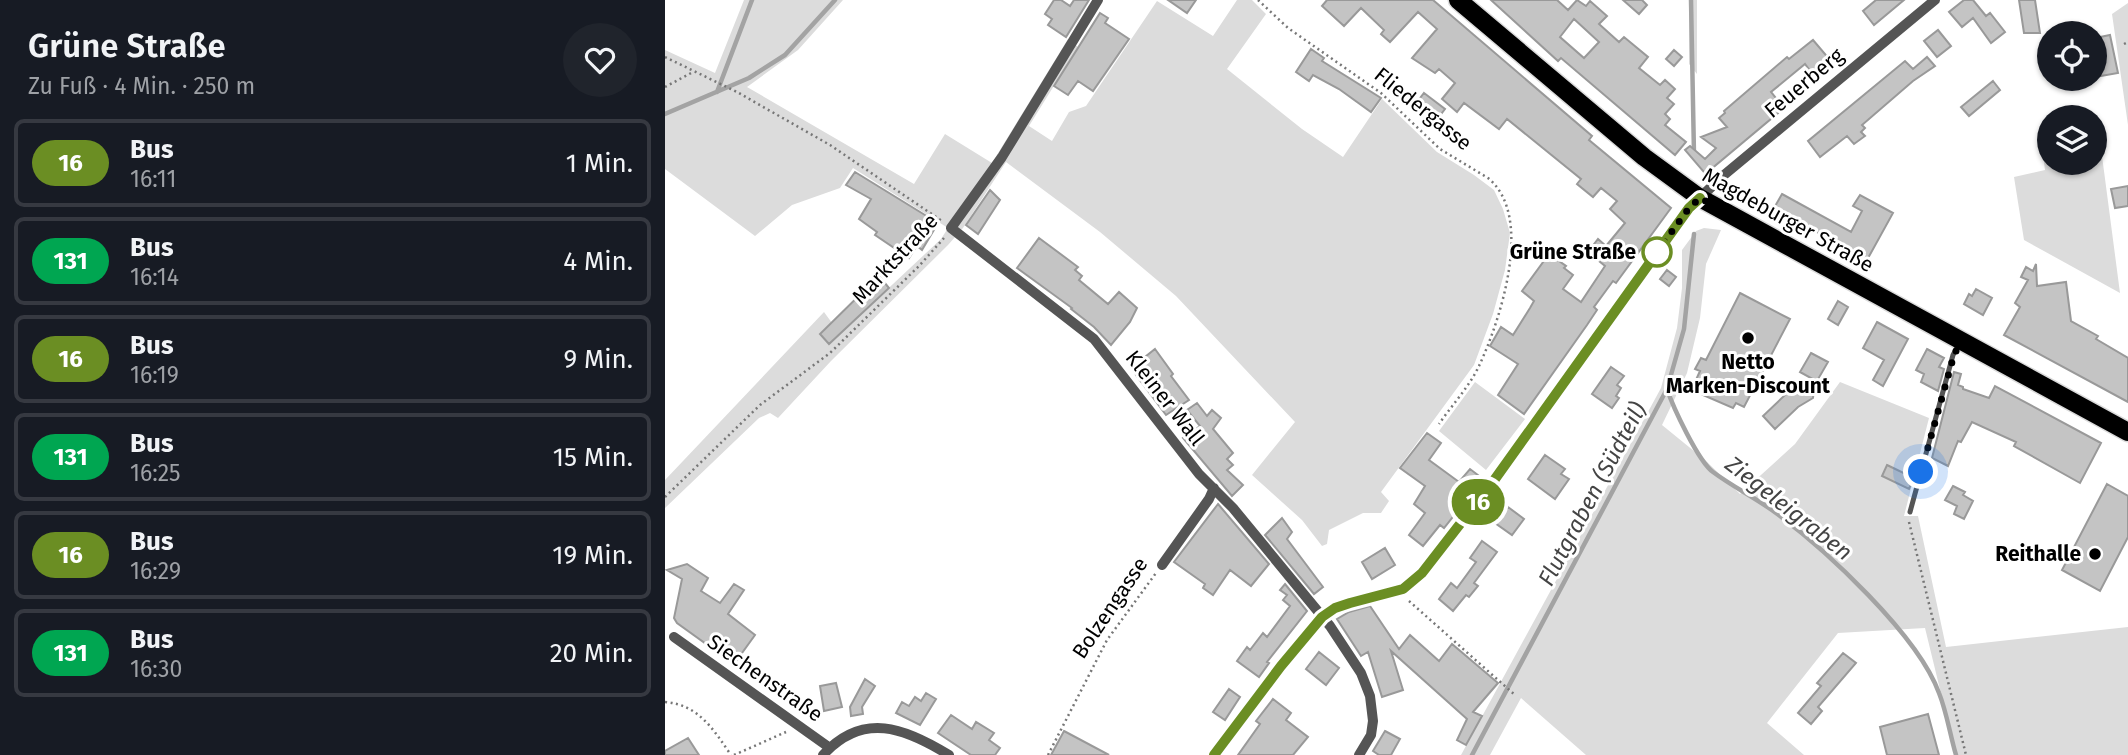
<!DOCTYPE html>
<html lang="de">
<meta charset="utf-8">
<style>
body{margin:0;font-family:"Fira Sans",sans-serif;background:#20242c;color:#f1f3f6;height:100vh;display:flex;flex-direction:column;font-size:26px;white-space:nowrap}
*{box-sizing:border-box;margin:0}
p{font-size:23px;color:#9ea1a6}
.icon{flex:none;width:38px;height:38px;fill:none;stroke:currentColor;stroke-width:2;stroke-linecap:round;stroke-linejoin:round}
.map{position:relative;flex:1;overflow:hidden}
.panel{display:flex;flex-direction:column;background:#171b24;width:665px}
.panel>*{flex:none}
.badge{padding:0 14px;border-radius:23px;font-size:24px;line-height:46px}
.tools{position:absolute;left:1372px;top:21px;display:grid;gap:14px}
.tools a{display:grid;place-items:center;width:70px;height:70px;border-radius:50%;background:#171b24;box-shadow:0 2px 5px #0004;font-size:35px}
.you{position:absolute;width:35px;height:35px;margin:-18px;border:5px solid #fff;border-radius:50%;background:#1a73e8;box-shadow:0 0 0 10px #1a73e833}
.map>.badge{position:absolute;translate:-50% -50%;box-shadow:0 0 0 4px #fff}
.round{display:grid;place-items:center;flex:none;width:74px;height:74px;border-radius:37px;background:#20242c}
.summary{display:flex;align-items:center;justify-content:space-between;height:119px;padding:0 28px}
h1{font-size:33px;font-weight:600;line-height:52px}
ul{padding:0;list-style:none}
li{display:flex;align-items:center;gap:21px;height:88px;margin:0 14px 10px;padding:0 14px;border:4px solid #363941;border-radius:10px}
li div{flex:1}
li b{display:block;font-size:26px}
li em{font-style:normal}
li .badge{min-width:77px;font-weight:700;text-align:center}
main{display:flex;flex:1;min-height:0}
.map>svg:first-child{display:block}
</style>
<main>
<section class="panel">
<div class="summary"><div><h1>Grüne Straße</h1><p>Zu Fuß · 4 Min. · 250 m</p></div><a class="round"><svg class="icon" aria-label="heart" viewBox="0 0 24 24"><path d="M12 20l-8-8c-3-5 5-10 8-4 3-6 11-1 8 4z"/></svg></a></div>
<ul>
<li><span class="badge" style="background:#6b8e23;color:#fff">16</span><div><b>Bus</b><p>16:11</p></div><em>1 Min.</em></li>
<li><span class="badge" style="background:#00a651;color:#fff">131</span><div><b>Bus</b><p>16:14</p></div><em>4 Min.</em></li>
<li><span class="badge" style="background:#6b8e23;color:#fff">16</span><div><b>Bus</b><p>16:19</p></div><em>9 Min.</em></li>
<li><span class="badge" style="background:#00a651;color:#fff">131</span><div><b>Bus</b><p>16:25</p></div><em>15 Min.</em></li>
<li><span class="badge" style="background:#6b8e23;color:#fff">16</span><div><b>Bus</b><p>16:29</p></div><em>19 Min.</em></li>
<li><span class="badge" style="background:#00a651;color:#fff">131</span><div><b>Bus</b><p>16:30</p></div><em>20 Min.</em></li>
</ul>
</section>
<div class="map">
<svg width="1463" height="755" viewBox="0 0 1463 755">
<rect width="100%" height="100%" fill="#fff"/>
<path fill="#dcdcdc" d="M79,0H178L133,50L82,87L249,184L280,134L327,163L403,39L413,47L364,126L387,141L404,112L421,106L492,1L548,36L572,0H587L601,14L562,69L637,129L678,157L717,99L772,152L809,175L829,190L838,209L845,233L840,270L828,314L809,365L716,492L724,501L716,513H698L664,530L662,544L657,546L637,520L587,475L630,422L511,296L435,232L341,162L298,228L283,245L166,361L113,418L105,413L94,418L0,508V480L159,312L167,323L155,334L164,344L276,239L283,228L188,168L175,188L127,205L90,236L0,169V50L50,73Z
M1024,0H1032V74L1024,64Z
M1463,3V125L1447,14Z
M1434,133L1455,293L1359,240L1349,177L1380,170L1378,155L1384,154V163H1430V134Z
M1039,228L1056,230L1041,264L1035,318L1022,373L997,425L1040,460L1075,494L1130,444L1175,382L1264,418L1239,516H1253L1281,647L1463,627V755H1291L1260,628L1173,633L1102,723L1139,755H921L856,698L825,755H796L996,388L1012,328L1017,288V250L1031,231Z
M810,382L860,419L821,470L774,431Z"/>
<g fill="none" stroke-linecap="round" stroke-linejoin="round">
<path stroke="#a3a3a3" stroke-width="4.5" d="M1026,0L1029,154
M52,92L87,0
M0,114L84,78L120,55L170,0
M1002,389C1008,407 1033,461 1048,472C1068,487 1091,498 1111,513C1161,550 1253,635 1274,693C1282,713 1285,735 1291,755
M807,755L1002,389L1019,329L1029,234"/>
</g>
<path fill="#c4c4c4" stroke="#999" stroke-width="2" fill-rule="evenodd" d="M389,0H396L405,6L409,0H424L401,37L383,25L387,19L380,14Z
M503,0H531L522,13Z
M662,0H768L927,136L924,140L1006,208L951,283L948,281L929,307L932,310L922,325L859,414L833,395L853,364L825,346L836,327L848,335L865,308L869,301L857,291L884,254L901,266L899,268L908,275L898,289L916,302L940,266L923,252L933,239L941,246L960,223L945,209L952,201L936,188L928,197L912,184L916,179L842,119L834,129L799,103L792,112L777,99L790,83L774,69L770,73L747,58L772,29L753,12L725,42L716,34L719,30L696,8L679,26L657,6Z
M826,0H892L903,10L912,0L921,6L925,1L942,16L934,24L954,42L959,37L983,57L974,68L995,85L1000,80L1010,89L1002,98L1009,104L1000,114L1005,119L1000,125L1021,142L1010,155L896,58L893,61ZM909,19L934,42L919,58L895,37Z
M958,0H977L982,5L974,14Z
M1211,0H1239L1209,25L1198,11Z
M1299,0H1308L1321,16L1325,13L1340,32L1326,43L1308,18L1297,27L1284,12Z
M1354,0H1370L1375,33H1359Z
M435,13L443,18L440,23L464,39L428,91L413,81L403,95L389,86Z
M1273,30L1286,46L1272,57L1259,41Z
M1445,35L1453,73L1430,77V38Z
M1148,40L1166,61L1152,72L1150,69L1146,72L1140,64L1106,92L1119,108L1039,175V172L1020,150L1025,146L1040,159L1051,148L1036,137L1062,127L1054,118L1060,113L1059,111L1122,57L1124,59Z
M646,49L659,58L657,61L716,98L706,112L674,89L648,75L644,81L631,72Z
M1009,50L1017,57L1009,66L1001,59Z
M1262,57L1270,66L1248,81L1197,125L1200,128L1196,132L1200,136L1189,144L1182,136L1155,157L1143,141L1240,61L1248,69Z
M1328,81L1335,90L1304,116L1296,107Z
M759,93L780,109L773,118L752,102Z
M190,172L273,223L257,250L252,246L244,258L210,235L212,232L194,219L206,199L181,185Z
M1463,186V206L1450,208L1446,189Z
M325,190L335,200L313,234L301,225Z
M1117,194L1186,232L1197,211L1188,206L1195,195L1228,213L1202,260L1109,208Z
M374,238L413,267L410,270L417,276L414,280L443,304L454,292L472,308L465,322L446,345L429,327L406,309L407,308L352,268Z
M1371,264L1372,286L1401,282L1406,321L1433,336L1431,339L1463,358V402L1339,335L1355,307L1350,303L1363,280L1356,277L1361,267L1368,271Z
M1002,270L1011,277L1004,286L995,279Z
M214,276L224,288L164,344L155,334Z
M1311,289L1327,298L1318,315L1299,304L1304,294L1307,296Z
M1075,293L1125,319L1079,407L1071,403L1068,408L1038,395L1042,388L1030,382L1035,371L1030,369L1036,358L1041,360Z
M1173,301L1183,307L1173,325L1163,319Z
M1212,322L1243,339L1218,386L1208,380L1219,360L1198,348Z
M490,349L508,374L506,376L524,400L501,415L471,375L481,368L475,361Z
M1262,349L1279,358L1274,367L1279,369L1273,391L1256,382L1259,374L1251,370Z
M1146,353L1163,362L1152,381L1150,380L1148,398L1133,407L1110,429L1098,416L1120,395L1146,378L1135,372Z
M946,367L959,376L952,385L956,388L951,396L954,398L947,408L927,394Z
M1289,372L1296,374L1293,385L1298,387V389L1324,398L1330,386L1436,443L1415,483L1349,446L1351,442L1307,422L1296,442L1293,441L1283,466L1267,458Z
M532,403L542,416L547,410L556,418L548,429L568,453L562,459L568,465L562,470L578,485L567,496L518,438L535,426L522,410Z
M762,433L776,443L764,460L794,482L805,469L818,479L779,528L775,525L758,546L744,535L760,513L749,504L760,486L735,468Z
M880,455L900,469L896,474L904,479L890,499L863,479Z
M1222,465L1249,478L1244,489L1217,476Z
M1442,484L1463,496V537L1435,591L1397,570Z
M1288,486L1300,492L1298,495L1308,501L1299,519L1289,514L1292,506L1280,500Z
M553,504L604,564L586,586L565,570L548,595L538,588L540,584L509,562Z
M843,507L859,519L847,535L830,523Z
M617,518L627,532L622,539L658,587L649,594L600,535Z
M817,541L832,552L809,583L813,586L804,597L801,595L788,611L774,599L786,583L792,588L811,562L805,558Z
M720,548L730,565L707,579L697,562Z
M22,564L43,578L36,591L55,603L69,584L79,590L63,614L90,635L69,664L12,623L9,618L17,579L2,570Z
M620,584L642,611L602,662L604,663L594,677L572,661L582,647L585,650L598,633L602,637L625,606L618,600L622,595L615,590Z
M705,606L734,649L745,635L774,661L787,644L833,683L808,712L817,716L801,745L792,740L802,719L726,651L738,690L717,697L703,652L696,656L672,619L684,612Z
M654,652L674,668L661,685L641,669Z
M1178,653L1191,663L1153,707L1157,711L1146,724L1133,713L1156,686L1152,683Z
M200,679L210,686L197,707L198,714L186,716L185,707Z
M171,683L177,707L159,711L155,686Z
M564,689L575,697L560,720L548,712Z
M261,693L271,699L255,725L231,713L237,702L244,706L250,697L256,701Z
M608,699L626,713L621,720L643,737L628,755H573L595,724L591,721Z
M1263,714L1274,755H1222L1215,727Z
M286,715L307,729L311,722L329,733L324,740L335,748L330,755H306L273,733Z
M399,731L444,755H386Z
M720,731L735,739L726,755H714L708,751Z
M23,738L34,755H0V751Z"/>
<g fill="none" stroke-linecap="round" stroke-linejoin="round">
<g stroke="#dbdbdb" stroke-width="21">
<path id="primary" d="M793,0L979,157L1035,198L1463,432"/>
</g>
<path stroke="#777" stroke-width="2.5" stroke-dasharray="2 3.5" stroke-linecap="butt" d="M593,0L623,28L716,93L775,149L823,178C870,216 835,321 814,366C804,387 787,405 774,424
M1459,44L1463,42
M0,57L72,92L165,145L277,221
M0,87L28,72
M0,497L95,405L165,353L254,266L279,238
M1244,522L1301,755
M744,601L850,695
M0,702C34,705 48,729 66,755
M69,755L121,732
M383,755L442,640L491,573"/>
<path stroke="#555" stroke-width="5" d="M1245,512L1288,355L1294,344"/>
<path stroke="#555" stroke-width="10" d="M433,0L337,157L286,228L429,339L534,474L568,508L665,626L696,673L705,696L708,721L706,735L694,755
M497,565L544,499L549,488
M9,637L165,748
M158,755C198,711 240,728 284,755
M549,755L616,666L657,617L670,608L685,603L738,589L757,574L829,479L1024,208L1059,175L1270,0"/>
<use href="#primary" stroke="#000" stroke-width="18"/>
</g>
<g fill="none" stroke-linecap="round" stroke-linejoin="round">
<g stroke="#fff" stroke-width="16">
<path id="line" d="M549,755L616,666L657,617L670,608L685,603L738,589L757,573L830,479L1024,208L1035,198"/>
</g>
<use href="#line" stroke="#6b8e23" stroke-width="10"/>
<path stroke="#000" stroke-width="7" stroke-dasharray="0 12.6" d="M992,252L1024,208L1035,198L1296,341L1289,355L1256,472"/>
</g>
<circle fill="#fff" stroke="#6b8e23" stroke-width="3.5" cx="992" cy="252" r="14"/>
<g fill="#000" stroke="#fff" stroke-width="2.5">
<circle cx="1083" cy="338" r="7"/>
<circle cx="1430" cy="554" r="7"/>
</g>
<g text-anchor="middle" stroke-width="6" stroke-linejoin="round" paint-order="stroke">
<g font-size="21" fill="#000" stroke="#fff">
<text transform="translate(1139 83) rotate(-40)" y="7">Feuerberg</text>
<text transform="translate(758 109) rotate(39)" y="7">Fliedergasse</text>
<text transform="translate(1123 220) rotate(29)" y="7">Magdeburger Straße</text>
<text transform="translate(230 259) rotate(-47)" y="7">Marktstraße</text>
<text transform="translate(500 398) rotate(52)" y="7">Kleiner Wall</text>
<text transform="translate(445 608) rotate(-56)" y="7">Bolzengasse</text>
<text transform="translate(100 678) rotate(35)" y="7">Siechenstraße</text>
</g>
<g font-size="21" font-weight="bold" fill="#000" stroke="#fff" text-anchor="end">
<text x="971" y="259">Grüne Straße</text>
</g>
<g font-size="21" font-weight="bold" fill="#000" stroke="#fff">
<text x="1083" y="369">Netto<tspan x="1083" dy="24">Marken-Discount</tspan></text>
<text x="1416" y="561" text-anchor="end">Reithalle</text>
</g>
<g font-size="23" font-style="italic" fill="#444" stroke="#fff">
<text transform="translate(927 494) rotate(-62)" y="8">Flutgraben (Südteil)</text>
<text transform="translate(1124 508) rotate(38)" y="8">Ziegeleigraben</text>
</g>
</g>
</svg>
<div class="tools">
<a><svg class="icon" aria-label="locate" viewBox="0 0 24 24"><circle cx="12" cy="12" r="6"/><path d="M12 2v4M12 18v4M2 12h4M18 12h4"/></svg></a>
<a><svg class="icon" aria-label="layers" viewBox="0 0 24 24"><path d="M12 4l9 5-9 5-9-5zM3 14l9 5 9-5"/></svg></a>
</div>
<div class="you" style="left:1256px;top:472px"></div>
<b class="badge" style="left:813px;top:502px;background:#6b8e23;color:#fff">16</b>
</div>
</main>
